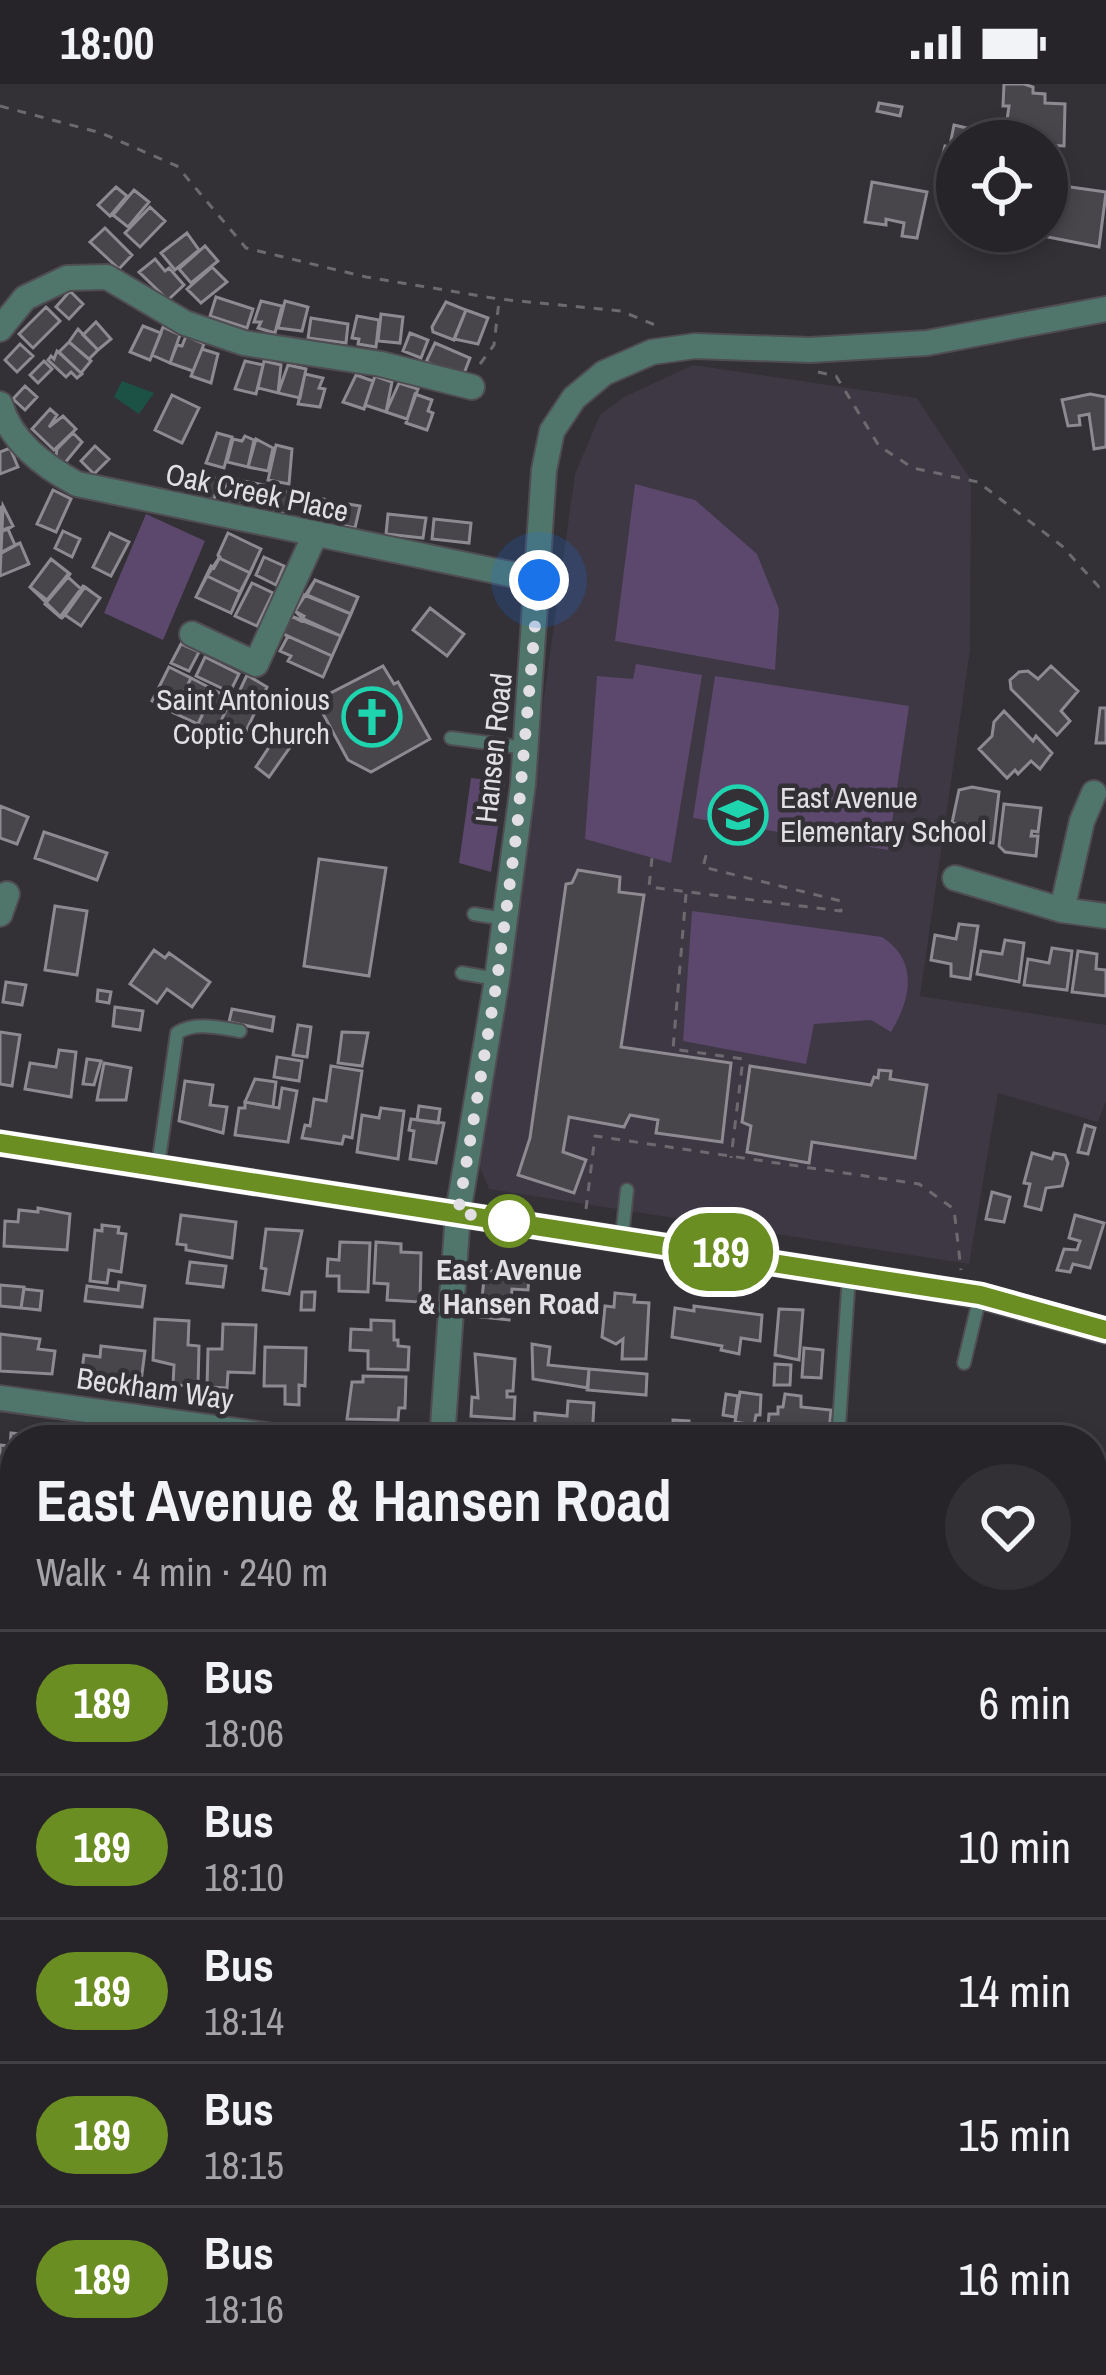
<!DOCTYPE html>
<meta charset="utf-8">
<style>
body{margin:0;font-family:"Archivo Narrow",sans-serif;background:#323034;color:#f1f3f6;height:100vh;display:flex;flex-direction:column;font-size:45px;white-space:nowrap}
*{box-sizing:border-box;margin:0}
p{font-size:39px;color:#a4a4a8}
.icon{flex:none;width:66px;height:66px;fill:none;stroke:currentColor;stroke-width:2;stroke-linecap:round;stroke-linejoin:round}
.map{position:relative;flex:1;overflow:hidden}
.drawer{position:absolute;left:0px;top:1341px;width:1107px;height:951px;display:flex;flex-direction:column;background:#262428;border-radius:48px 48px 0 0;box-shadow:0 6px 18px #0003,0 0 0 3px #424145}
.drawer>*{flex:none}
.badge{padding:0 24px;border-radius:39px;font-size:42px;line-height:78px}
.fabs{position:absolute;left:936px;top:36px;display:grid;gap:24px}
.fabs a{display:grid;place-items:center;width:132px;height:132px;border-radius:50%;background:#262428;box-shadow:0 6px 18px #0003,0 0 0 3px #424145;font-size:60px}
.you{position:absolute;width:60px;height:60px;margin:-30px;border:9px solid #fff;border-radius:50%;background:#1a73e8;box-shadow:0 0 0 18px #1a73e833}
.map>.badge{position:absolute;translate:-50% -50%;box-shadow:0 0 0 6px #fff}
.round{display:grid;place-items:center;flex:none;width:126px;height:126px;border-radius:63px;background:#323034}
.headline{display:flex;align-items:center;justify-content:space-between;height:204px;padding:0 36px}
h1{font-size:57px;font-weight:700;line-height:90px}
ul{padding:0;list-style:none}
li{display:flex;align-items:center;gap:36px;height:144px;padding:0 36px;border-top:3px solid #424145}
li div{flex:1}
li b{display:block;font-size:45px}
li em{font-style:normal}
li .badge{min-width:132px;font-weight:700;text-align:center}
.status{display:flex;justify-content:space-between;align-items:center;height:84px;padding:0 60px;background:#262428;direction:ltr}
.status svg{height:33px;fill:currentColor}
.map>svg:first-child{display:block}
</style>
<div class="status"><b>18:00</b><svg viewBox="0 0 49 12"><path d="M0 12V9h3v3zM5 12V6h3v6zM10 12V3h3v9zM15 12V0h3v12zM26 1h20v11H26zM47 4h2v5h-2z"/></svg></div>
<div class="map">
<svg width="1106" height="2291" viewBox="0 0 1106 2291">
<rect width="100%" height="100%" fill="#333036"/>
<path fill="#3e3844" d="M693,281L917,314L971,396L970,566L920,912L1106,941V1017L1098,1038L998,1009L969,1180L489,1105L479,1081L575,390L600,331L624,313Z"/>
<path fill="#5b486c" d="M635,400L695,416L757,470L779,525L775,586L615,557Z
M146,430L205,457L163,556L104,529Z
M636,580L702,591L671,779L585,755L597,592L633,595Z
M715,592L909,622L888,766L693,734Z
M471,694L505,698L491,788L459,779Z
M692,827L882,853C919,877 911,915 891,948L871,936L814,940L806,980L683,957Z"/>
<path fill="#1c5245" d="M122,297L154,309L139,330L114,313Z"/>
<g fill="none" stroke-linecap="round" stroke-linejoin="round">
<path stroke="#1c5245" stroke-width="6" d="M0,1449L15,1451"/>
</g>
<path fill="#48454b" stroke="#8e8a92" stroke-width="3" d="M1004,0H1024L1033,3V9L1045,10V19L1065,20L1064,62L1047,61V57H1004L1009,22H1003Z
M879,19L902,23L900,32L877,27Z
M954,41L975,46L973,57L951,56Z
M945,62L957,65V82L941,78Z
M872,98L927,108L917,154L902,152L904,139L886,135V141L865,138Z
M1056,101L1106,108L1099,163L1048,153Z
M116,103L127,112L110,132L98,121Z
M134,106L149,118L128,143L113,131Z
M150,123L165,137L140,163L125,149Z
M105,144L132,171L119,185L90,158Z
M187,149L199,166L175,186L161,169Z
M205,162L218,177L191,199L179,185Z
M155,175L165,187L169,184L184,201L168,216L139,188Z
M212,183L227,198L201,219L187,205Z
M70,207L83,220L69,235L56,223Z
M216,213L253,225L247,244L210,232Z
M261,217L282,222L275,249L258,244L261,238H254Z
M285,217L308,223L302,247L278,244Z
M446,218L466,226L454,256L433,248L432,243Z
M46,223L60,237L33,264L19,250Z
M466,226L488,234L478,260L454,255Z
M381,230L403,233L400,259L378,257Z
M357,232L379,236L376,263L358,260L359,255L352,254Z
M311,234L348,240L346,259L308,254Z
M96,238L111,255L98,266L83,251Z
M143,242L161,249L150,276L130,268Z
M163,243L180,251L170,279L152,271Z
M78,245L98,266L89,275L69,258Z
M410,249L428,256L421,274L403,267Z
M186,252L204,260L193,287L170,279L177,261L182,262Z
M69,258L91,277L81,289L59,268Z
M435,259L470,274L463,292L426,278Z
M20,260L33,272L17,288L5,276Z
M202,265L218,270L211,299L191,292Z
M57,267L82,290L77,294L71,288L66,293L48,276L51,272L54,275Z
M44,277L52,285L38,299L30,291Z
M245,277L263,281L256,310L235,305Z
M264,277L281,281L278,309L258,304Z
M288,281L306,285L300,314L278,309Z
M305,290L323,294L319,304L325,305L320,323L298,320Z
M356,291L373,297L364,325L343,318Z
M375,292L392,298L386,328L365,321Z
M399,299L418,305L407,335L386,328Z
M25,302L37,313L25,326L13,315Z
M415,310L432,316L428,327L433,329L427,346L406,339Z
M1090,310L1106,313V363L1094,365L1089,330L1079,332L1080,341L1068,342L1062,316Z
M172,311L199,324L182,359L155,346Z
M50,325L57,331L49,343L63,332L76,345L54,366L32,345Z
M73,349L82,358L64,380L56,372L57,365Z
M217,349L232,353L224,384L206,379Z
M245,352L254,356L248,383L227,378L233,355L242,357Z
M256,355L273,364L268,387L248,383Z
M276,361L292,365L289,400L268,396Z
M95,362L109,375L94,390L81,377Z
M10,364L18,383L0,390V368Z
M200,390L219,395L214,416L195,412Z
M227,394L264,401L260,421L224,414Z
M272,405L290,409L286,430L268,427Z
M53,406L71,415L56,448L37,440Z
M314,413L332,417L327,438L309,434Z
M342,419L360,422L355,444L337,440Z
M3,422L13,442L8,445L15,461L20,459L29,480L0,492Z
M3,422L13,442L0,447V424Z
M388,430L426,434L423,454L386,450Z
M434,435L471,439L469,459L432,455Z
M8,445L15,461L0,469V448Z
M63,447L80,455L72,473L55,464Z
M110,449L129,458L111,492L93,483Z
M228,449L261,465L231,529L196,513L211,482L214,484L220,473L218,471Z
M228,449L261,465L250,489L219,474L218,471Z
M20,459L29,480L0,492V470Z
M264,473L284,482L276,501L256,491Z
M219,474L250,489L240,508L207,492Z
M51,475L70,490L68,493L81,505L83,502L100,514L81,542L65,531L62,534L30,503Z
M51,475L69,489L47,516L30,503Z
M207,492L240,508L231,529L196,513Z
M68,493L81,505L60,533L45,520Z
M315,496L358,513L323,593L288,577L291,572L280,567L288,552L283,550L291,532L301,537L304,532L295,527Z
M315,496L358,513L351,530L307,511Z
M252,499L273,509L257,542L235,532Z
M85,503L100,514L81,542L65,531Z
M302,510L351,530L341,552L302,534L295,527Z
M430,524L464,550L447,572L413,546Z
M291,532L341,552L332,572L283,550Z
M288,552L332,572L323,593L288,577L291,572L280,567Z
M181,560L199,568L189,587L171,579Z
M205,573L239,590L230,608L196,592Z
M383,582L394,600L398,598L430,655L371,688L348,676L321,626L328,623L323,613Z
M1051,582L1078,607L1061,627L1070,637L1057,651L1011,605L1010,596L1019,588L1028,587L1038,595Z
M169,583L191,594L174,629L152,617Z
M247,591L267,603L260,618L239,608Z
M191,594L214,606L198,640L174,629Z
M214,606L231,615L216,648L198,640Z
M231,615L256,626L240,660L216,648Z
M1100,624H1106V659H1096Z
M1004,627L1033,657L1036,652L1052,669L1040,685L1031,677L1018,690L1015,686L1007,694L979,665L992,652L994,638Z
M283,642L298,652L269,693L256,683Z
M972,703L999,708L993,759L972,756L974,742L952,739L959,706Z
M1004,720L1041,724L1038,748L1032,747L1031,752H1038L1036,772L1005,768L999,762Z
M0,722L28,733L17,760L0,754Z
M44,748L107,769L97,796L35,774Z
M319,775L386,784L369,892L304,882Z
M578,786L620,793L619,808L644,811L621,963L731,979L722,1058L656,1049L658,1036L630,1031L624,1043L569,1033L563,1068L586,1076L574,1109L518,1091L530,1054L566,800L572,799Z
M55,822L87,827L77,891L45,886Z
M959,840L978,842L970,895L951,892V880L931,876L935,851L956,855Z
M1005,856L1024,859L1019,898L977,890L981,867L1002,870Z
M1052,864L1072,867L1067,906L1024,901L1028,875L1049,879Z
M154,866L165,874L169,869L210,898L192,923L167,905L157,919L130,900Z
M1078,867L1097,870L1096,885L1106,886V912L1072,908Z
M6,898L26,901L22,921L3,918Z
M98,906L111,908L109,919L97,917Z
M115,923L143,927L140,946L113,942Z
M232,925L274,933L272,947L229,938Z
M298,941L311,943L307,973L293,971Z
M0,948L20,951L12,1002L0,1000Z
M342,948L368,949L362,982L338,979Z
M59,966L76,968L71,1013L25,1005L30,979L56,983Z
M277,973L302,977L299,997L274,993Z
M87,975L101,977L94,1001L83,1000Z
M104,979L131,984L126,1016H97Z
M331,982L362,987L352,1054L344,1052L342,1060L302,1054L305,1041L310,1042L314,1015L326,1017Z
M750,982L871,1001L874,993L878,994L879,986L891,987L890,995L927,1001L915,1074L812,1058L809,1079L747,1068L751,1042L742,1038Z
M255,995L276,998L273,1023L245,1018Z
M185,997L213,1001L210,1021L227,1023L223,1049L179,1037Z
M282,1004L297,1007L288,1058L235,1051L239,1024H245V1018L279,1024Z
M419,1022L440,1025L438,1039L417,1036Z
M381,1024L404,1027L398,1075L357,1068L362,1031L379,1034Z
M411,1035L444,1039L436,1079L410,1075L414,1047L409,1046Z
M1085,1041L1095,1044L1088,1070L1078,1068Z
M1032,1069L1052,1075L1054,1069L1065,1071L1068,1079L1062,1102L1046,1104L1041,1126L1025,1122L1030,1100L1024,1099Z
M992,1108L1010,1113L1004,1138L986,1135Z
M38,1124L70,1130L67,1166L4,1162L5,1137L18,1138L19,1126L38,1128Z
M181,1131L236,1138L232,1174L186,1166V1161L177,1160Z
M1075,1131L1104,1139L1090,1184L1073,1180L1070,1188L1057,1186L1064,1165L1077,1166L1080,1157L1069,1154Z
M102,1141L119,1143L118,1149L126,1150L121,1188L109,1186L107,1199L90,1197L95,1146L102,1147Z
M266,1145L302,1147L289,1210L263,1206L266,1185L261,1184Z
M340,1158L370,1159L368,1208L339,1207V1192H327L328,1175L339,1176Z
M376,1158L401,1160V1168L421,1169L420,1218L387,1216L388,1200L374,1199Z
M190,1178L226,1182L223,1203L187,1199Z
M506,1181L530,1183L528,1206L512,1205L509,1236L480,1233L485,1186L506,1188Z
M119,1198L145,1202L142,1223L85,1217L87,1202L118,1206Z
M0,1201L24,1203L21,1224L0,1222Z
M24,1205L42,1207L40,1226L21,1224Z
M302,1208H315L314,1226H301Z
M615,1209L635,1211L634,1218L649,1219L646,1275H622L623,1255L616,1260L602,1253L605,1222L614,1223Z
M694,1222L762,1231L760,1257L741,1254L739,1270L721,1266L722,1262L672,1253L675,1224L694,1227Z
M779,1225L803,1226L799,1276L775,1271Z
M155,1235L189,1237L188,1261L199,1262L198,1302L173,1301L174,1281L153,1276Z
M371,1236L394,1237V1256H398V1262L409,1263L408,1286L368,1285V1267L350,1266L351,1245L371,1246Z
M223,1240L256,1241L254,1289L228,1288L227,1304L207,1303L208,1265H222Z
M0,1250L40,1255L38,1265L55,1267L52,1290L0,1287Z
M532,1260L550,1263L548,1281L589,1285L588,1304L533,1295Z
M101,1262L145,1267L140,1305L119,1302L120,1297L81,1293L84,1271L100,1273Z
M265,1263L306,1264L305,1302L299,1301V1321L285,1320V1302H264Z
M804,1264L823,1266L821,1294L802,1293Z
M475,1270L515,1275L513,1307H507V1313H515L514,1335L471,1332L472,1313L478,1314Z
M775,1280L791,1281L790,1301H774Z
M589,1285L647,1290L646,1311L587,1306Z
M363,1292L406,1293L405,1324H399L398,1336L347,1335L352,1298H363Z
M740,1308L761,1311L760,1331H756L754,1341L735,1338Z
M726,1310L738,1312L735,1333L723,1331Z
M785,1310L801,1312V1323L831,1326L829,1349L805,1351V1347L768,1343L769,1330H778V1323H783Z
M568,1317L594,1319L592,1356L535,1352V1329L567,1332Z
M673,1336L689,1337L688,1347H673Z
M601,1341L631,1344L630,1356H601Z
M765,1346L796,1348V1356H764Z
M11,1349L33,1351V1356H15L14,1411L0,1409V1361L10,1362Z
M1092,1505L1106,1509L1092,1563Z
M0,1616L15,1617L14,1664L0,1663Z
M0,1738L15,1739V1785L0,1784Z
M0,1820L15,1821L11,1867L0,1866Z
M1106,1825V1864L1098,1867L1092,1850V1830Z
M0,1942L5,1943L2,1988H0Z
M11,1943L15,1944V1979H9Z
M1106,1963V2019L1092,2024V1967Z
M0,2015H13L11,2057H0Z
M0,2068H10L7,2109H0Z
M1106,2143V2182L1092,2186V2147Z
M61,2277H87V2291H60Z
M103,2277H140L139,2291H129V2284L114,2283L113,2289H102Z
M156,2277H188V2282L156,2281Z
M193,2277H221L220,2286L192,2285Z
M885,2277H906L910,2283L894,2291Z
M958,2277H972L981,2291H956L950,2281Z"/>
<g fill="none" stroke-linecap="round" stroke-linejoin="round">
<g stroke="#4f4c52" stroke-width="16">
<path id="service" d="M451,654L526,664
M474,830L505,835
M462,889L496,895
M158,1082L177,949C195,937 220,944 240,947
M622,1153L627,1106
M964,1279L980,1212
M838,1356L849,1191"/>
</g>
<g stroke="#4f4c52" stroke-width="28">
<path id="minor" d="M0,245L25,214L67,194L107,193L185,239L244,259L381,280L472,303
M0,320C11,358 44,382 77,400L539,496
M192,550L256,580L314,453
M955,794L1062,826L1106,832
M1062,826L1082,737L1094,709
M0,830L7,810
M0,1314L302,1356
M442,1356L458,1129
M0,1701H15
M0,1905L15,1906
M1092,2080L1106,2077
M625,2277L668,2284L675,2291
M322,2291L378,2277
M562,2291L609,2277"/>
</g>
<g stroke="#4f4c52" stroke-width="28">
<path id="tertiary" d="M0,1059L934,1204L980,1212L1106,1247
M458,1129L497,895L523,700L544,386L552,347L574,314L604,289L652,268L695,262L810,266L927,259L1106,225"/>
</g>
<path stroke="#6c6a6f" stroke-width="3" stroke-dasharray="9 9" stroke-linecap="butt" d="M0,22L101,49L177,82L246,164L366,193L499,215L621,227L660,243
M480,280L494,261L499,217
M818,288L836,292L879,362L913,384L978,398L1062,462L1099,503H1106
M652,774L649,803L841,827V817L703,783L707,768
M686,810L673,965L743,975L731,1074
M586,1125L595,1052L919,1100L954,1125L961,1186
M105,1308L106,1296
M168,1315L170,1299
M760,2291L767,2277"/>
<use href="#service" stroke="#50766b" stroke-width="12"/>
<use href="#minor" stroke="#50766b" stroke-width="24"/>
<use href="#tertiary" stroke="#50766b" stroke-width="24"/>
</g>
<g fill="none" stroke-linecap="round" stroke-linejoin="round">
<g stroke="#fff" stroke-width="27">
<path id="line" d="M0,1059L934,1204L980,1211L1106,1246"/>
</g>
<use href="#line" stroke="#6b8e23" stroke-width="18"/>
<path stroke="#e1dfe3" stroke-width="12" stroke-dasharray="0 21.6" d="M509,1137L522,1138L458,1129L497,896L517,745L539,496"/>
</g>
<defs>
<g id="church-ring" transform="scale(3)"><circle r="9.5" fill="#333036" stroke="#1fd5b0" stroke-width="1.5"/><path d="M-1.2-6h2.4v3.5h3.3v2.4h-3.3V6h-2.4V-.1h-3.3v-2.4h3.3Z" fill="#1fd5b0"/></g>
<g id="school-ring" transform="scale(3)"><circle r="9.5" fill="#333036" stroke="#1fd5b0" stroke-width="1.5"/><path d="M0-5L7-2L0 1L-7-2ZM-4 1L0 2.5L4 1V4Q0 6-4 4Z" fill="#1fd5b0"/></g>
</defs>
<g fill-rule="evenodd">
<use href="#church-ring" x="372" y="633"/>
<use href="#school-ring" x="738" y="731"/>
</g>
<circle fill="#fff" stroke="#6b8e23" stroke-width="6" cx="509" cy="1137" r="24"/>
<g text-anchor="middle" stroke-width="9" stroke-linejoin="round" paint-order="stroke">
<g font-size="30" fill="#e1dfe3" stroke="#333036">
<text transform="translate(257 409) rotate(12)" y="10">Oak Creek Place</text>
<text transform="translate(494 664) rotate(-84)" y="10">Hansen Road</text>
<text transform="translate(155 1305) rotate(8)" y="10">Beckham Way</text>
</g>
<g font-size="30" fill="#e1dfe3" stroke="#333036" text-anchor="end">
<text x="330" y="626">Saint Antonious<tspan x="330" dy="34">Coptic Church</tspan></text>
<text x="780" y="724" text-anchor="start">East Avenue<tspan x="780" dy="34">Elementary School</tspan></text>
</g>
<g font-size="30" font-weight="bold" fill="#e1dfe3" stroke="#333036">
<text x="509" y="1196">East Avenue<tspan x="509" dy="34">&amp; Hansen Road</tspan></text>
</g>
</g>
</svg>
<div class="fabs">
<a><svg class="icon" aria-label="locate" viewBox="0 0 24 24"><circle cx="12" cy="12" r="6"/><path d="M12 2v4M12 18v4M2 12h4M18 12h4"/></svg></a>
</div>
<div class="you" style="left:539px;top:496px"></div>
<b class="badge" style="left:721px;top:1168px;background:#6b8e23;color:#fff">189</b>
<section class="drawer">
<div class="headline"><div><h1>East Avenue &amp; Hansen Road</h1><p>Walk · 4 min · 240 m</p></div><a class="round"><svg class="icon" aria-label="heart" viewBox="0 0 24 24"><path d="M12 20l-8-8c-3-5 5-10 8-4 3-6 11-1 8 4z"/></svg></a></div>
<ul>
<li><span class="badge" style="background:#6b8e23;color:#fff">189</span><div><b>Bus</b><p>18:06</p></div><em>6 min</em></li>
<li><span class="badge" style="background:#6b8e23;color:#fff">189</span><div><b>Bus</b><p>18:10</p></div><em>10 min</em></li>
<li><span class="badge" style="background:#6b8e23;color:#fff">189</span><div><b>Bus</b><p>18:14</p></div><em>14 min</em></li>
<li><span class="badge" style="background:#6b8e23;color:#fff">189</span><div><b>Bus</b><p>18:15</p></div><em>15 min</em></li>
<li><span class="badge" style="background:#6b8e23;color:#fff">189</span><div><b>Bus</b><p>18:16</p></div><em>16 min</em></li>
</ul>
</section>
</div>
